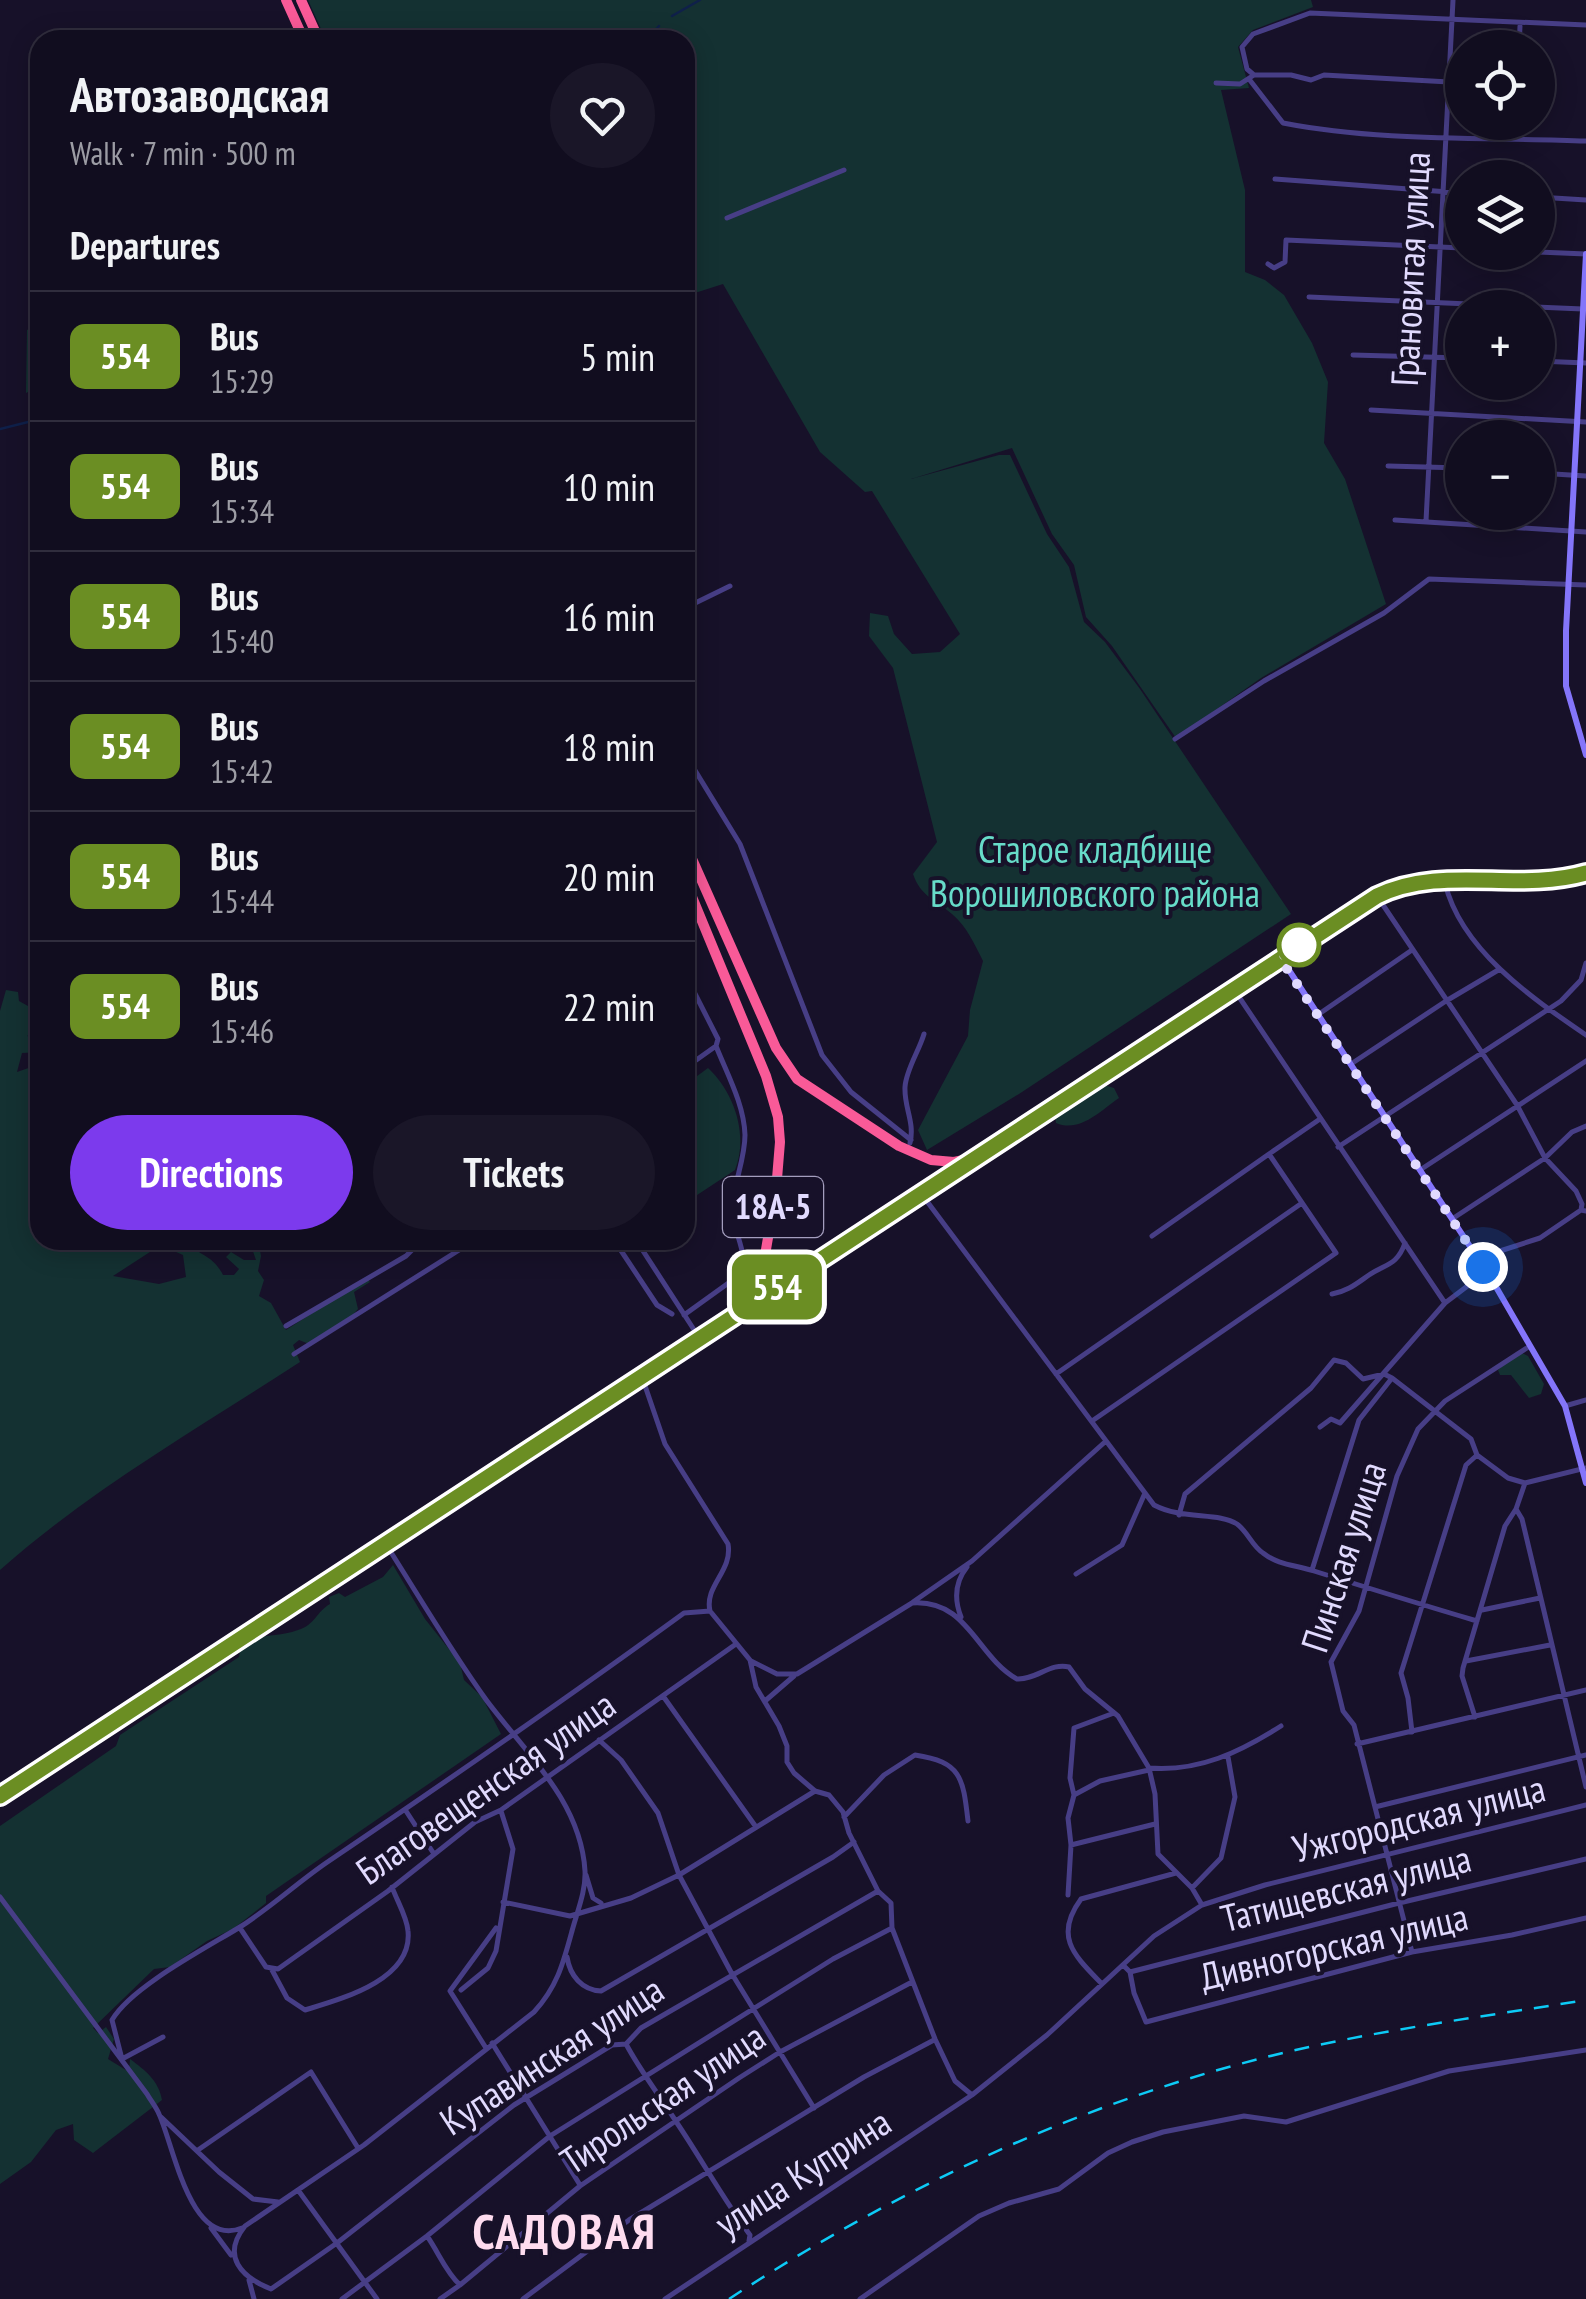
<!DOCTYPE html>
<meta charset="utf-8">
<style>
body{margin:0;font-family:"PT Sans Narrow",sans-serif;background:#1a1628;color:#f1f3f6;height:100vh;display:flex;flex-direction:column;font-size:38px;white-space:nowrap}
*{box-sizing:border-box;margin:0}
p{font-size:32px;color:#9c9ca4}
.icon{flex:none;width:55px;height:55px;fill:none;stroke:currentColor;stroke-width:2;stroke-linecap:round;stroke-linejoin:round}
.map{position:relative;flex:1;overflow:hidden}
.side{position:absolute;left:30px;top:30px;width:665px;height:1220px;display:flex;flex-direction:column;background:#110d1f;border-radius:30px;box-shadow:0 5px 25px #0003,0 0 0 2px #302d3d}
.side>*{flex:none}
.badge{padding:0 20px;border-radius:15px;font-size:35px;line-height:65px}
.buttons{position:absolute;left:1445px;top:30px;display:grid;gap:20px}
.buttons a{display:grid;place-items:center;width:110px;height:110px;border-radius:50%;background:#110d1f;box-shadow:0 5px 25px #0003,0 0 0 2px #302d3d;font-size:50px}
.you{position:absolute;width:50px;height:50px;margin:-25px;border:8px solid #fff;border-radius:50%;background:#1a73e8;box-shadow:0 0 0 15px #1a73e833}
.map>.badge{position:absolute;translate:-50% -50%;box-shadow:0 0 0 5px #fff}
h2{padding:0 40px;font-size:38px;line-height:90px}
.round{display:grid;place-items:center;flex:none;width:105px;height:105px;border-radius:52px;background:#1a1628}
.summary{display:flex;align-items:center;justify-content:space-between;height:170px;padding:0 40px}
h1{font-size:48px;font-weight:700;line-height:75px}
.cta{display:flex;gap:20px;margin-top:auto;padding:20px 40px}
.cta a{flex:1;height:115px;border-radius:60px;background:#7c3aed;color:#fff;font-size:40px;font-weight:700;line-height:115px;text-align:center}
.cta a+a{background:#1a1628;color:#f1f3f6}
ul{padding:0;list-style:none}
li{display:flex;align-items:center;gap:30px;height:130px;padding:0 40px;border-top:2px solid #302d3d}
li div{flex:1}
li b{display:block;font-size:38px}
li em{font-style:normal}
li .badge{min-width:110px;font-weight:700;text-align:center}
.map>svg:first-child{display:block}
</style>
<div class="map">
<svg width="1586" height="2299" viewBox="0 0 1586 2299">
<rect width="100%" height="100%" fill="#171129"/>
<path fill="#143132" d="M308,0H1311L1313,7L1253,30L1238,47L1249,88L1221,90L1245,190V272L1265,280L1284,295L1312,343L1328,382L1324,443L1345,479L1386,604L1261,678L1176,738L1112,646L1086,617L1074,565L1052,534L1012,448L911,479L999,455H1010L1047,534L1069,567L1084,622L1105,642L1140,689L1291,914L1019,1094L927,1150L918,1130L968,1036L970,1010L983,961C974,943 967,927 952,914C934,898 921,897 913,874L937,842L893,668L869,636L870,613L888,616L894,634L912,654L940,652L960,634L872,491L865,492L820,452L723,284L698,292L685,290V40H326Z
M40,323V385L26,393L27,330Z
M6,990L18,992L19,1001L28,1006L40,1027L27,1036L40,1039V1052L22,1053L17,1072L40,1064V1240H150L153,1250L113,1276L159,1284L186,1277L183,1255L167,1248L163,1240H186C198,1257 212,1253 223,1275H234L239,1269L226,1257L231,1252L244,1260H256L249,1240H258L261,1256L258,1271L264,1280L259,1296L271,1303L286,1330L366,1278L370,1282L354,1292L358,1309L349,1319L309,1344L299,1340L293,1345L300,1362C199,1428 90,1490 0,1570V1011Z
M708,1068C734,1092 749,1135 735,1170L685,1203V1085Z
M1104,1085L1114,1088L1119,1098C1100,1111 1080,1133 1056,1123L1055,1116Z
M1522,1353L1528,1356L1544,1384L1541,1394L1529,1398L1511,1375H1500L1498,1370L1514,1354Z
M393,1565L425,1619L460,1663L464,1680L482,1697L501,1734L266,1896V1903L233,1929L207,1941L170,1967L154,1969L93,2028L98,2033L106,2027L114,2039L108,2059L129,2072L130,2059C145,2070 159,2081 162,2100L93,2153L74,2140L73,2124L56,2130L31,2162L0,2184V1826L116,1746L120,1735L239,1657L241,1645C263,1632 277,1638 298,1630C315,1625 316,1612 330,1604L329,1597L339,1593L345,1597L383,1577Z"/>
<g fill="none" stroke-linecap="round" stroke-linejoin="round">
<path stroke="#0f204a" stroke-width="2.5" d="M672,16L700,0
M646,40L659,26
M0,429L40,419"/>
<path stroke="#473e86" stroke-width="5" d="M1519,48L1520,26
M1254,75L1247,69L1242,47L1253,34L1310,13L1586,25
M1249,79L1283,123C1380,142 1487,137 1586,141
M1216,83L1240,84L1254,75H1291L1311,80L1324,75L1449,82L1462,79
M1516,138V122
M1275,179L1462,193
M1538,197L1586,200
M727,218L844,170
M1538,252L1586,254
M1268,264L1274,268L1285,262L1286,240L1462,248
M1309,297L1583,309
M1353,355L1462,358
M1538,361L1586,363
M1371,410L1586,422
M1388,466L1462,468
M1538,473L1586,476
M1395,520L1586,532
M1426,521L1453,0
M685,608L730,586
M1175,739L1264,681L1384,613L1429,579L1586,585
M685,754L740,844L822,1055L851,1092L911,1140
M1445,883C1461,950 1532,998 1586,1035
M1379,899L1517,1105L1545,1158L1576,1191L1582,1204L1581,1210
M685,974L718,1039L716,1046L685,1068
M1235,991L1445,1303
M1319,1014L1412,950
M1351,1064L1446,1001L1500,969
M910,1143C915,1122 904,1108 905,1087C906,1070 919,1051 924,1034
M1338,1147L1561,1001L1581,980L1586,963
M1420,1170L1586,1061
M923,1196L1154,1505C1182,1520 1218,1512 1237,1524C1248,1532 1252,1546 1263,1553C1278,1565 1296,1565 1314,1571C1368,1588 1423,1605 1477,1621
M1452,1219L1545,1158L1572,1132L1586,1126
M1152,1236L1269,1154
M614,1240L657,1305L672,1314
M636,1240L700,1339
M280,1246L289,1240
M413,1249L434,1240
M1481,1264L1500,1251L1540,1238L1581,1210L1586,1211
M1332,1294C1348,1291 1356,1284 1369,1275C1385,1264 1397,1266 1405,1243
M684,1315L741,1274C749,1255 734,1234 733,1213C731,1188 745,1162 745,1135C744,1104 727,1074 716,1046
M286,1326L406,1256L413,1249L406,1240
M294,1354L475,1240
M1056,1374L1302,1203
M642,1377L665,1444L728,1544C733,1571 704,1586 710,1611
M1565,1406L1586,1400
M1092,1421L1336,1253L1269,1154L1320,1119
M1320,1427L1331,1419L1340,1423L1445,1303L1486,1272
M1525,1483L1516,1509L1522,1519L1586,1787
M1179,1515L1185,1494L1311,1388L1334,1360L1346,1363L1363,1379L1384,1374L1392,1378L1471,1439L1477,1455L1508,1478L1525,1483L1586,1468
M387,1546C420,1598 451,1651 487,1701C526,1753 581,1802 585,1871C586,1891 577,1912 572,1931C563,1964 557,1987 534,2012L364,2145L245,2226C221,2256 241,2277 271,2289L337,2243L514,2105L612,2045L626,2044L641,2028L878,1891
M1312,1570L1359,1420L1392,1378
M1076,1574L1122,1545L1145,1493
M913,1602L972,1561L1106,1441
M1482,1610L1540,1598
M961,1617C954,1599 955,1582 967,1567
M751,1661L777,1674H797L912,1603C968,1599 976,1656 1017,1679C1036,1680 1051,1662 1069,1667L1085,1689L1118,1716L1149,1768L1155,1794L1158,1854L1192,1888L1202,1905
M1466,1661L1550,1645
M663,1696L756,1827
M765,1701L794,1676
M1475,1717L1462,1676L1463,1668L1505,1526L1516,1509
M1412,1732L1408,1698L1401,1673L1466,1465L1476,1456
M599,1740L621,1760L658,1813L679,1875L732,1974L814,2108
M1357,1744L1586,1690
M1149,1768C1199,1772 1240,1752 1281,1726
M1074,1795L1070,1778L1074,1728L1114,1713
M1375,1807L1586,1755
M406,1811L434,1854
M844,1817L884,1775L915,1755C961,1762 963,1777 968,1821
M1071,1845L1068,1818L1074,1795L1100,1781L1149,1770
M586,1875L593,1898L601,1903
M1192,1888L1221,1858L1235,1797L1228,1757
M1068,1895L1071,1845L1155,1824
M0,1897L147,2094C151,2101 156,2107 159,2114C174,2146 190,2249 242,2228
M503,1902L570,1916L631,1898L679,1875L815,1791
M240,1928L266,1967L278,1969L388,1891L475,1822L501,1810L736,1644
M1412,1952L1354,1725L1343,1711L1331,1662L1359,1611L1397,1476L1418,1429L1445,1401L1530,1346
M567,1957C570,1976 582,1990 601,1991L833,1857L854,1842
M1123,1965L1130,1972L1399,1903L1586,1859
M272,1970L287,1998L305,2010C341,1999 413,1980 408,1931C407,1917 397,1901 392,1887
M1130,1972L1134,1993L1146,2022L1412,1952L1512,1935L1586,1918
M1102,1984C1075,1956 1053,1937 1081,1899L1176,1873
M461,1990L488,1968L496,1951L513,1849L501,1811
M163,2037L122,2059L112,2020C131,1987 206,1948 240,1927C270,1908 297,1883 326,1863C447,1781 566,1699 684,1613L710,1611L750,1660L756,1687L779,1726L787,1746V1762L794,1773L815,1791L829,1795L843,1812L849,1833L878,1891L891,1903L892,1928L935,2039L955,2081L972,2095
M492,2043L580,2185
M626,2044C641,2072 660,2096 677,2123C702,2160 723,2199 750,2235L749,2241
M486,2048L450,1991L496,1928
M161,2117L219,2172L253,2199L278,2202
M198,2150L311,2072L358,2148
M298,2190L377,2299
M211,2228L231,2255
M427,2236C439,2253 445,2271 460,2285L440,2299
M249,2280L254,2299
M460,2285L580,2186L739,2078L780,2052L912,1982
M342,2299L427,2236L550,2136L833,1959L892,1928
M523,2299L629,2220L864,2077L934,2040
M665,2299L972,2095L1047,2035L1154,1936L1202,1905L1265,1885L1586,1805
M860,2299L979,2216L1009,2203L1059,2189L1108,2153L1132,2142L1163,2132L1244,2116L1286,2122L1449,2071L1586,2050"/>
<path stroke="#8475fa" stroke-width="6" d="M1586,254L1566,631V686L1586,755
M1281,958L1492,1280L1565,1406L1586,1483"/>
<path stroke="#f95a98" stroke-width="10" d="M286,0L304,40
M301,0L319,40
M685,843L776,1048L797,1079L899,1146L931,1160L954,1162L973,1158
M685,880L766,1076L778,1117L780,1142L776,1191L763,1267L744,1304
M0,1796L1377,897C1442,864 1517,893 1586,873"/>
<path stroke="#0dcbf6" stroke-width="2.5" stroke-dasharray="15 12" stroke-linecap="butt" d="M729,2299C908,2182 1100,2093 1309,2047C1401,2027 1494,2015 1586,2000"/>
</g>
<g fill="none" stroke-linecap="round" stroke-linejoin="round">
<g stroke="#fff" stroke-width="22">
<path id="line" d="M0,1796L1377,896C1442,864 1517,893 1586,873"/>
</g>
<use href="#line" stroke="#6b8e23" stroke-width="15"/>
<path stroke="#e1dafe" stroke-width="10" stroke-dasharray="0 18" d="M1299,945L1280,958L1483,1267"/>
</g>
<circle fill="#fff" stroke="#6b8e23" stroke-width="5" cx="1299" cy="945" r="20"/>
<g text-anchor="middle" stroke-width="8" stroke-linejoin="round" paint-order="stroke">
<rect fill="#171129" stroke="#a49ebe" stroke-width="2.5" x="723" y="1177" width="100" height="60" rx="8"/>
<g font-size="35" font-weight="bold" fill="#e1dafe">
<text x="773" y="1219">18А-5</text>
</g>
<g font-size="38" fill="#e1dafe" stroke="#171129">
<text transform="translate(1411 269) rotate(-87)" y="13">Грановитая улица</text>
<text transform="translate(1344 1557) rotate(-72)" y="13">Пинская улица</text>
<text transform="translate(486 1788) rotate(-35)" y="13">Благовещенская улица</text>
<text transform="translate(1419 1819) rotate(-14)" y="13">Ужгородская улица</text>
<text transform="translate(1346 1889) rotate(-14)" y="13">Татищевская улица</text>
<text transform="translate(1334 1947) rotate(-13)" y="13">Дивногорская улица</text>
<text transform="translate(552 2056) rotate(-33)" y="13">Купавинская улица</text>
<text transform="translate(663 2099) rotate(-34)" y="13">Тирольская улица</text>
<text transform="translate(803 2173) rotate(-33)" y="13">улица Куприна</text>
</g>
<g font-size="38" fill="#67dcc9" stroke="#171129">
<text x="1095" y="863">Старое кладбище<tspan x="1095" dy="44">Ворошиловского района</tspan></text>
</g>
<g font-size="48" font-weight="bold" letter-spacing="2.5" fill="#fedcef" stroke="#171129">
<text x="565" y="2249">САДОВАЯ</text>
</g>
</g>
</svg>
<div class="buttons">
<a><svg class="icon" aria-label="locate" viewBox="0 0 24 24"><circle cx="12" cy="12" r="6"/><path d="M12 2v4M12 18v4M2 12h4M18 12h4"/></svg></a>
<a><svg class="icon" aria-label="layers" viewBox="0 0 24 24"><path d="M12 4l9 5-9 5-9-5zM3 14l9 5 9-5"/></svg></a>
<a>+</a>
<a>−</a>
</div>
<div class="you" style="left:1483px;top:1267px"></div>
<b class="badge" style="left:777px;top:1287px;background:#6b8e23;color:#fff">554</b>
<section class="side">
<div class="summary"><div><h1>Автозаводская</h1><p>Walk · 7 min · 500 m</p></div><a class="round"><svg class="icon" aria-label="heart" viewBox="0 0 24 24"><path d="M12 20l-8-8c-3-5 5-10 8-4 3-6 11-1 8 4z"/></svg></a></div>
<h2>Departures</h2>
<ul>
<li><span class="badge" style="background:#6b8e23;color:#fff">554</span><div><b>Bus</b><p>15:29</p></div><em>5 min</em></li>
<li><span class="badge" style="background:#6b8e23;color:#fff">554</span><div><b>Bus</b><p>15:34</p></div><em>10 min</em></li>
<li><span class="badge" style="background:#6b8e23;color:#fff">554</span><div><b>Bus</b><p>15:40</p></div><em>16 min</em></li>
<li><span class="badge" style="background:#6b8e23;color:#fff">554</span><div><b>Bus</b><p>15:42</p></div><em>18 min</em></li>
<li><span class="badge" style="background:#6b8e23;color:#fff">554</span><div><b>Bus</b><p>15:44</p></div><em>20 min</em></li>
<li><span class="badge" style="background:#6b8e23;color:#fff">554</span><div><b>Bus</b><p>15:46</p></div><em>22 min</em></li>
</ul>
<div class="cta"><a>Directions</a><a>Tickets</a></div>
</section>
</div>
